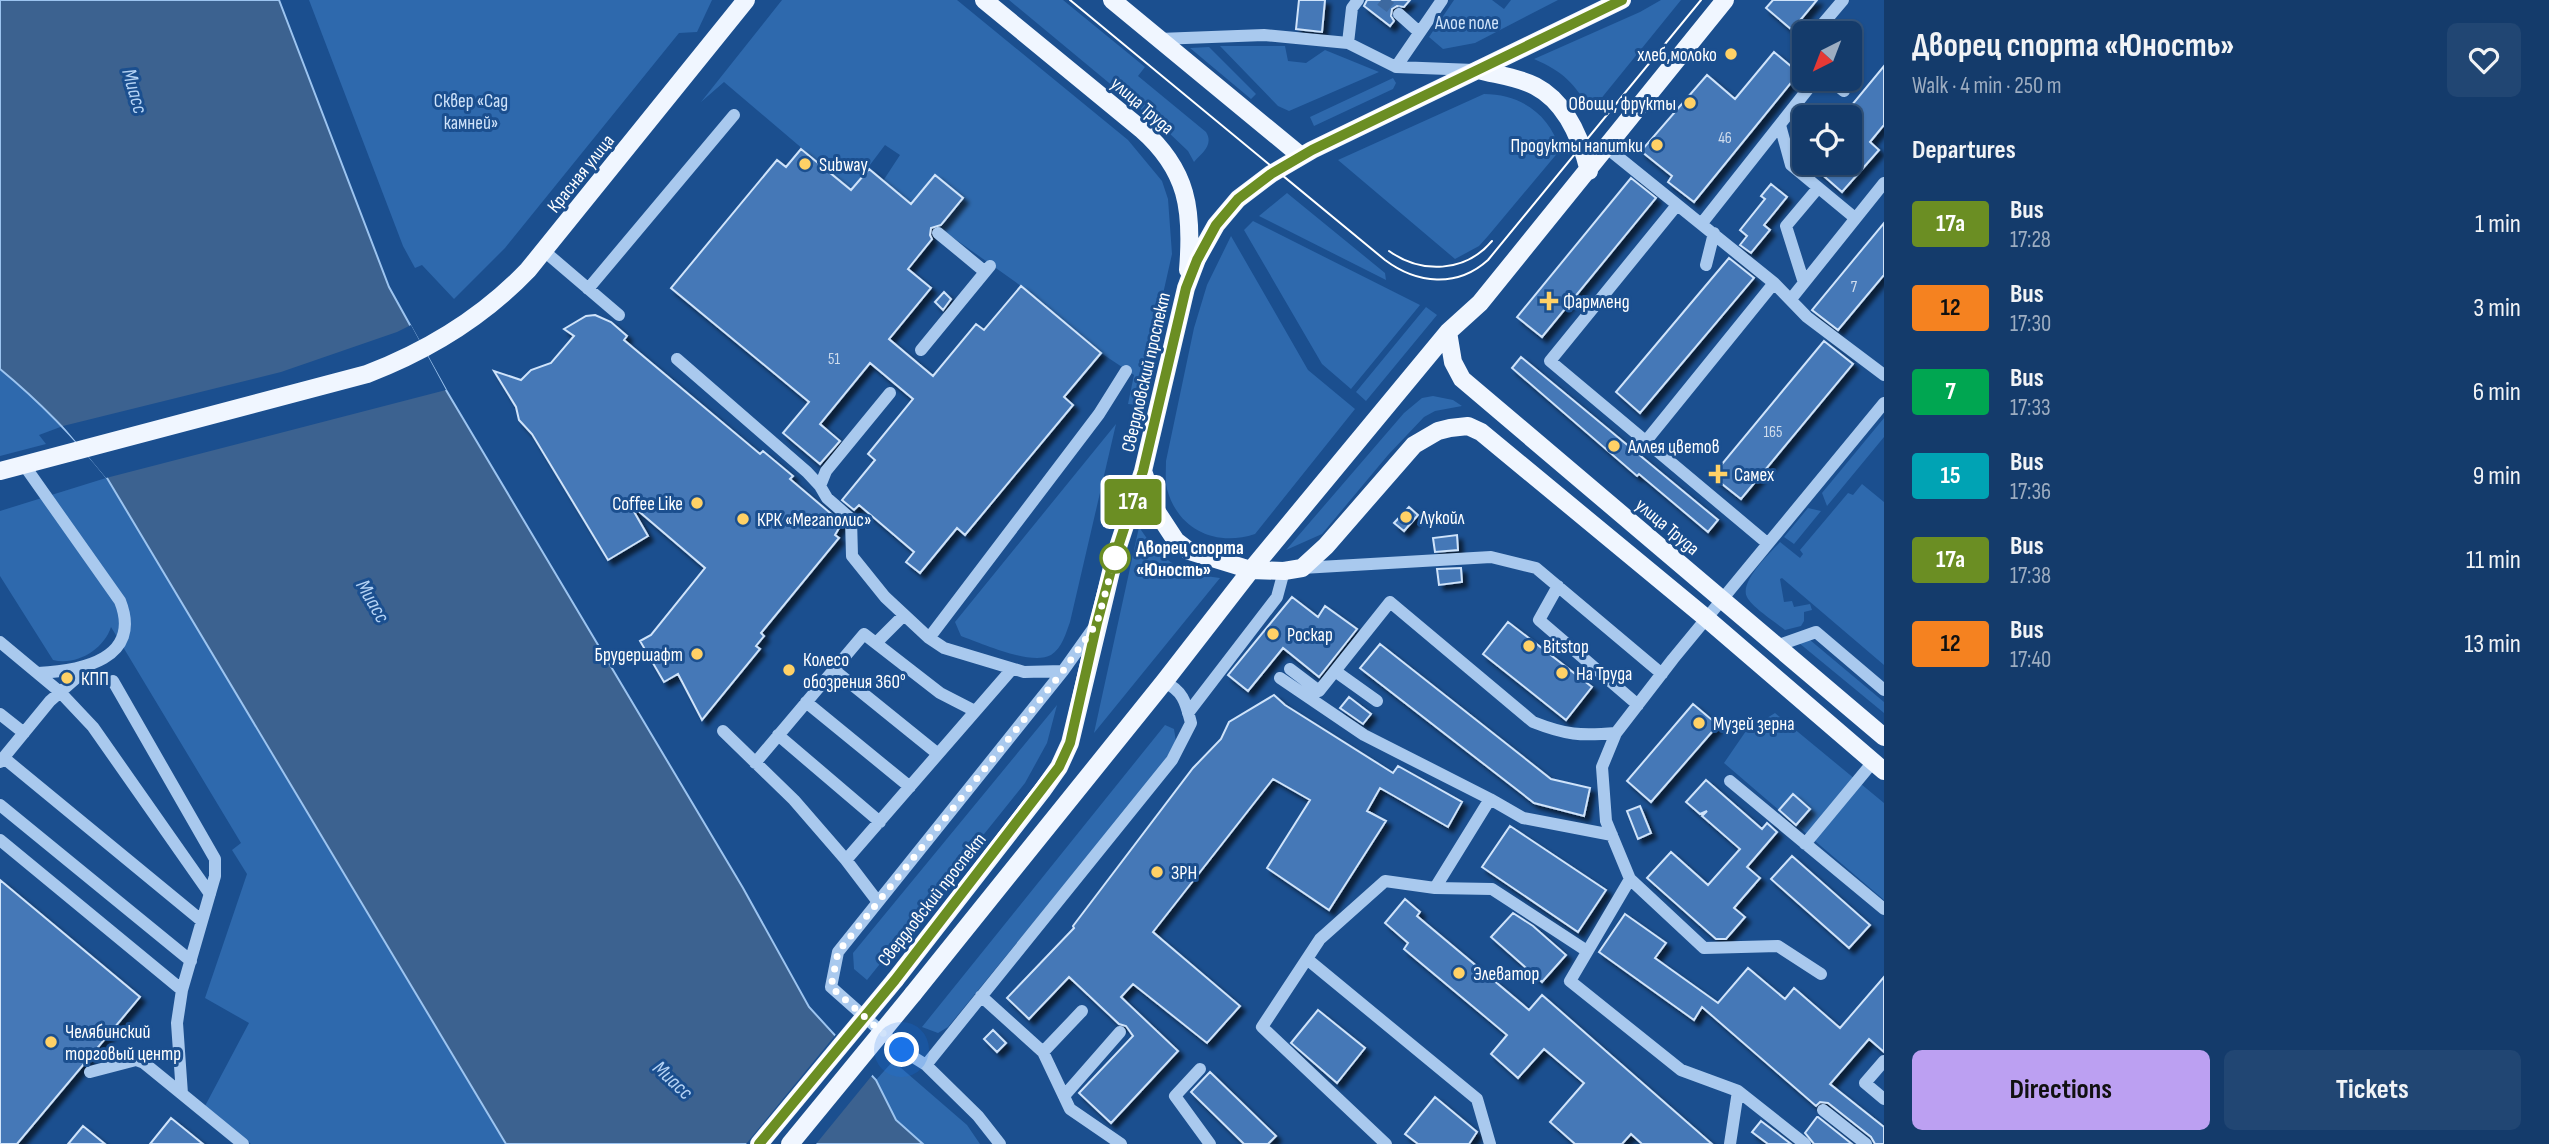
<!DOCTYPE html>
<meta charset="utf-8">
<style>
body{margin:0;font-family:"Sofia Sans Condensed",sans-serif;background:#214673;color:#f1f3f6;height:100vh;display:flex;flex-direction:column;font-size:26px;white-space:nowrap}
*{box-sizing:border-box;margin:0}
p{font-size:23px;color:#9dadc1}
.icon{flex:none;width:38px;height:38px;fill:none;stroke:currentColor;stroke-width:2;stroke-linecap:round;stroke-linejoin:round}
.map{position:relative;flex:1;overflow:hidden}
.sheet{display:flex;flex-direction:column;background:#143b6b;width:665px}
.sheet>*{flex:none}
.badge{padding:0 14px;border-radius:5px;font-size:24px;line-height:46px}
.needle{width:46px;rotate:222deg}
.controls{position:absolute;left:1792px;top:21px;display:grid;gap:14px}
.controls a{display:grid;place-items:center;width:70px;height:70px;border-radius:10px;background:#143b6b;box-shadow:0 2px 5px #0004,0 0 0 2px #33557e;font-size:35px}
.you{position:absolute;width:35px;height:35px;margin:-18px;border:5px solid #fff;border-radius:50%;background:#1a73e8;box-shadow:0 0 0 10px #1a73e833}
.map>.badge{position:absolute;translate:-50% -50%;box-shadow:0 0 0 4px #fff}
h2{padding:0 28px;font-size:26px;line-height:63px}
.round{display:grid;place-items:center;flex:none;width:74px;height:74px;border-radius:10px;background:#214673}
.headline{display:flex;align-items:center;justify-content:space-between;height:119px;padding:0 28px}
h1{font-size:33px;font-weight:700;line-height:52px}
.action{display:flex;gap:14px;margin-top:auto;padding:14px 28px}
.action a{flex:1;height:80px;border-radius:10px;background:#bca0f2;color:#111;font-size:28px;font-weight:700;line-height:80px;text-align:center}
.action a+a{background:#214673;color:#f1f3f6}
ul{padding:0;list-style:none}
li{display:flex;align-items:center;gap:21px;height:84px;padding:0 28px}
li div{flex:1}
li b{display:block;font-size:26px}
li em{font-style:normal}
li .badge{min-width:77px;font-weight:700;text-align:center}
main{display:flex;flex:1;min-height:0}
.map>svg:first-child{display:block}
</style>
<main>
<div class="map">
<svg width="1884" height="1144" viewBox="0 0 1884 1144">
<defs>
<filter id="shadow"><feDropShadow dx="5" dy="5" stdDeviation="2" flood-color="#0009"/></filter>
</defs>
<rect width="100%" height="100%" fill="#1b4f8f"/>
<path fill="#2e69ad" d="M309,0H712L697,32L679,33L505,248L454,299L422,265L415,268L403,246Z
M782,0H957L1128,140L1162,181L1168,199L1172,254L1138,405L1128,404L1134,375L1101,353L1021,286L941,229L883,181L900,155L885,145L851,190L724,82L701,102Z
M1009,0H1063L1145,67L1138,76L1206,132C1214,145 1202,153 1194,162L1188,151L1167,131Z
M1454,0H1492L1504,9L1511,0H1558L1475,43L1443,49L1429,37Z
M1661,0H1681L1591,111C1574,83 1564,72 1534,59L1640,12Z
M1220,46H1285L1288,61L1306,63L1325,50L1379,72L1289,111L1278,106Z
M1209,47L1256,94L1251,99L1190,48Z
M1393,78L1396,83L1393,89L1314,126L1310,117Z
M1484,94C1520,94 1550,114 1560,150L1488,236L1479,246L1455,259L1338,160Z
M1287,193L1385,273L1386,280L1259,216Z
M1253,221L1420,305L1351,389L1322,364L1244,230Z
M1231,236L1308,370L1355,409L1255,534C1216,547 1178,530 1167,489C1165,480 1166,470 1166,461L1194,328L1207,285Z
M1426,307L1437,315L1366,401L1356,392Z
M0,369L26,390L63,426L39,435L46,444L0,456Z
M1433,396L1453,400L1462,406L1435,411L1424,417L1388,455L1322,534L1286,550L1404,413L1422,398Z
M1884,418V437L1827,506L1822,493Z
M1116,424L1070,622C1066,633 1062,648 1051,655C1031,666 981,643 961,636L955,622Z
M106,478L140,532L506,1144H251L205,1106L249,1023L205,998L247,874L232,850L241,843L111,627C104,649 77,666 53,660L0,576V511Z
M1862,484L1884,502V665L1782,578L1780,579L1784,602L1792,601L1794,607L1810,604L1812,610L1804,612V621L1801,626L1785,630C1775,622 1752,607 1747,597C1739,582 1770,553 1780,542L1800,558L1803,554L1800,550L1848,493L1853,495Z
M1808,508L1821,511L1794,544L1784,537Z
M1139,527C1161,561 1180,573 1220,578L1094,733Z
M1810,640L1884,702V713L1799,643Z
M1057,705L1047,743L1025,783L867,980L854,969L853,953Z
M1775,713L1884,803V900L1724,763L1746,731Z
M1165,725L1174,729L1176,742L1162,765L948,1027L938,1033L922,1027Z
M893,1061L967,1125L980,1144H923L896,1120L876,1080Z"/>
<path fill="#3c6290" stroke="#9cc4f0" stroke-width="2" d="M0,0H279L389,287L446,390L743,888L809,1007L876,1080L896,1120L923,1144H506L107,478C75,438 40,402 0,369Z"/>
<path fill="#1b4f8f" d="M411,325L446,390L106,478L63,426L281,372L397,332Z
M837,1033L874,1073L816,1144H746Z"/>
<path fill="#4478b7" stroke="#cfe3fa" stroke-width="2" filter="url(#shadow)" d="M1299,0H1325L1322,32L1296,29Z
M1367,0H1410L1404,7L1397,6L1392,9L1391,16L1394,21L1390,26L1364,6Z
M1773,0H1817L1792,30L1766,8Z
M1774,52L1799,73L1694,202L1668,182L1672,176L1641,151L1707,75L1735,99Z
M1884,66V125L1870,142L1879,150L1842,192L1809,163H1850V117H1842Z
M801,149L851,190L869,169L911,204L935,175L963,198L941,225L931,228L930,235L932,239L908,269L931,288L889,339L933,376L976,324L984,330L1021,286L1101,353L1064,397L1073,405L965,535L957,528L920,573L906,562L914,552L859,505L854,510L842,500L875,460L868,454L913,399L870,363L820,424L840,441L820,464L783,433L809,402L671,288L777,160L786,167Z
M1631,178L1656,198L1542,337L1517,317Z
M1771,184L1787,197L1764,225L1770,230L1751,253L1740,245L1747,236L1740,230L1765,199L1761,196Z
M1884,223V275L1838,330L1812,310Z
M1729,258L1754,278L1640,413L1616,392Z
M944,292L951,299L943,310L935,302Z
M595,315L611,322L627,336L624,340L760,454L763,451L793,476L790,479L842,523L835,535L839,538L761,633L764,636L756,646L760,649L702,720L678,674L664,682L640,641L651,635L705,568L629,503L648,536L608,560L532,434L519,420L516,407L494,371L521,380L531,370L551,363L574,336L564,329L586,316Z
M1824,341L1853,364L1741,499L1712,476Z
M1521,357L1718,520L1708,532L1639,474L1637,476L1512,368Z
M1409,507L1418,515L1404,531L1394,523Z
M1457,535L1458,550L1435,552L1433,538Z
M1461,568L1462,582L1439,585L1437,569Z
M1292,597L1318,617L1325,606L1357,629L1319,677L1283,648L1248,691L1228,675Z
M1508,622L1592,687L1566,720L1483,654Z
M1380,644L1551,779L1590,788L1584,816L1534,803L1360,668Z
M1274,695L1285,705L1393,773L1398,766L1462,802L1448,827L1380,788L1367,811L1386,821L1329,910L1267,868L1310,800L1273,779L1153,932L1240,1006L1207,1043L1133,984L1121,997L1178,1051L1111,1123L1079,1093L1133,1036L1126,1026L1119,1024L1069,977L1029,1019L1007,998L1074,928L1073,926L1193,768L1221,739L1229,722Z
M1349,697L1371,714L1363,724L1340,708Z
M1693,704L1718,725L1651,802L1627,781Z
M1706,780L1762,829L1767,823L1777,832L1747,867L1760,878L1734,908L1745,917L1726,939H1716L1647,878L1671,852L1708,885L1740,849L1702,816L1707,811L1700,814L1686,802Z
M1793,794L1810,809L1796,825L1779,810Z
M1640,806L1651,833L1638,839L1627,811Z
M1510,826L1606,890L1578,932L1482,867Z
M1792,856L1870,925L1849,948L1771,879Z
M0,880L140,997L17,1144H0Z
M1405,899L1420,912L1417,916L1529,1010L1542,995L1712,1144H1642L1631,1134L1622,1144H1575L1550,1122L1584,1083L1544,1049L1518,1078L1491,1054L1507,1035L1404,949L1408,943L1385,923Z
M1513,913L1533,926L1566,955L1542,982L1491,937Z
M1625,914L1666,943L1655,958L1718,1003L1748,968L1785,999L1794,988L1840,1028L1884,977V1052L1869,1039L1830,1084L1884,1127V1144H1875L1871,1137L1828,1103L1820,1102L1816,1106L1702,1007L1694,1020L1599,952Z
M1318,1010L1365,1048L1337,1083L1291,1043Z
M993,1030L1006,1043L997,1052L984,1039Z
M1210,1072L1276,1136L1268,1144H1244L1191,1092Z
M1435,1097L1477,1132L1469,1144H1418L1405,1134Z
M1817,1117H1818L1852,1144H1814L1805,1133Z
M171,1118L203,1144H150Z
M1761,1121L1791,1144H1768L1752,1132Z
M83,1126L105,1144H68Z"/>
<g fill="none" stroke-linecap="round" stroke-linejoin="round">
<path stroke="#3d69a0" stroke-width="12" stroke-dasharray="12 6" stroke-linecap="butt" d="M1381,0L1399,14"/>
<path stroke="#a9c9ee" stroke-width="12" d="M1399,14L1419,32
M1815,33L1843,0
M1159,39L1264,35L1348,43L1396,67L1474,70
M1348,43L1352,8L1358,0
M1396,67L1442,0
M1829,79L1844,91
M1780,125L1791,165L1855,218
M1607,148L1774,283L1807,317L1884,375
M1677,205L1550,361L1767,543
M1702,223L1808,89V79
M938,233L984,271
M544,251L619,315
M1706,265L1714,233
M1804,283L1786,226L1818,188
M588,289L734,115
M1791,299L1884,183
M921,350L990,266
M677,359L807,472L820,486
M890,393L826,471L820,486L827,498L851,519L852,556L885,597L929,638L944,648L1024,672L1063,671
M1646,441L1774,283
M24,465L120,601C143,659 81,671 38,673
M1302,568L1491,557L1536,568L1662,674
M1558,586L1539,620L1638,705
M1095,626L1063,671L838,952L831,987L902,1050L926,1065L1172,760L1191,723C1186,704 1184,691 1164,682
M929,638L1099,414L1126,371
M0,642L60,692L93,727L210,894
M876,643L904,615
M1776,646L1816,632L1884,690
M1290,669L1319,691L1390,602L1533,722C1566,735 1580,736 1616,733
M834,670L938,754
M1335,671L1377,701
M1280,678L1364,735L1490,799
M113,681L215,859V876L182,990
M806,702L910,787
M1188,713L1277,597L1284,571
M0,714L24,733
M723,731L794,800L846,860L1012,669
M778,735L880,822
M4,758L202,921
M0,762L50,701L90,666
M755,763L864,634L940,693L975,711
M1730,781L1884,909
M0,805L191,961
M0,840L182,990L177,1023L182,1094L243,1144
M1805,844L1873,762
M846,860L878,902
M1630,879L1570,981L1681,1070L1738,1091L1805,1144
M1435,888L1492,889L1587,951
M1307,959L1477,1099L1490,1144
M1821,974L1778,946L1704,948L1630,879L1606,821L1602,767L1616,733L1673,659L1884,403
M981,996L1043,1052L1070,1109L1121,1144
M1043,1052L1082,1011
M1884,1061L1865,1083L1884,1099
M926,1065L978,1116L1000,1144
M1200,1069L1175,1096L1210,1144
M90,1072L136,1060L144,1063L182,1094
M1064,1096L1120,1032
M1823,1110L1866,1144
M1386,1144L1262,1027L1320,939L1385,881L1435,888L1490,799L1523,818L1612,835
M1730,1144L1738,1091"/>
<path stroke="#f0f6ff" stroke-width="18" d="M984,0L1141,129C1188,170 1193,210 1188,270
M1112,0L1301,156
M1478,70C1497,75 1518,77 1535,86C1566,102 1581,139 1589,171
M1448,332L1453,362L1462,379L1884,737
M0,471L367,374C427,351 484,316 528,270L746,0
M1143,471L1157,512L1176,541L1189,551L1251,570L1284,571L1302,568L1326,546L1414,445L1438,431L1450,428L1468,426L1481,432L1706,618L1884,771
M895,980L1042,791L1059,767L1070,743L1114,559L1143,471L1186,288L1197,259L1216,225L1238,199L1271,174L1312,150L1622,0
M913,994L1164,682L1251,570L1448,332L1480,303L1725,0"/>
<path stroke="#fff" stroke-width="2" d="M1070,0L1385,260C1417,284 1457,288 1488,260L1701,0
M1389,251C1421,274 1465,273 1492,241"/>
<path stroke="#f0f6ff" stroke-width="18" d="M759,1144L895,980
M790,1144L913,994"/>
</g>
<g fill="none" stroke-linecap="round" stroke-linejoin="round">
<g stroke="#fff" stroke-width="16">
<path id="line" d="M759,1144L895,980L1059,767L1070,743L1097,623L1114,559L1143,471L1186,288L1197,260L1216,225L1238,199L1271,174L1312,150L1622,0"/>
</g>
<use href="#line" stroke="#6b8e23" stroke-width="10"/>
<path stroke="#fff" stroke-width="7" stroke-dasharray="0 12.6" d="M902,1050L831,987L838,952L1063,671L1097,623L1115,558"/>
</g>
<g fill="#ffd166" stroke="#1b4f8f" stroke-width="2.5">
<circle cx="1731" cy="54" r="7"/>
<circle cx="1690" cy="103" r="7"/>
<circle cx="1657" cy="145" r="7"/>
<circle cx="805" cy="164" r="7"/>
<path d="M1545.5 290.5h7v7h7v7h-7v7h-7v-7h-7v-7h7z"/>
<circle cx="1614" cy="446" r="7"/>
<path d="M1714.5 463.5h7v7h7v7h-7v7h-7v-7h-7v-7h7z"/>
<circle cx="697" cy="503" r="7"/>
<circle cx="1406" cy="517" r="7"/>
<circle cx="743" cy="519" r="7"/>
<circle cx="1273" cy="634" r="7"/>
<circle cx="1529" cy="646" r="7"/>
<circle cx="697" cy="654" r="7"/>
<circle cx="789" cy="670" r="7"/>
<circle cx="1562" cy="673" r="7"/>
<circle cx="67" cy="678" r="7"/>
<circle cx="1699" cy="723" r="7"/>
<circle cx="1157" cy="872" r="7"/>
<circle cx="1459" cy="973" r="7"/>
<circle cx="51" cy="1042" r="7"/>
</g>
<circle fill="#fff" stroke="#6b8e23" stroke-width="3.5" cx="1115" cy="558" r="14"/>
<g text-anchor="middle" stroke-width="6" stroke-linejoin="round" paint-order="stroke">
<g font-size="16" fill="#d0dded">
<text x="1725" y="143">46</text>
<text x="1854" y="292">7</text>
<text x="834" y="364">51</text>
<text x="1773" y="437">165</text>
</g>
<g font-size="19" fill="#cfe3fa" stroke="#1b4f8f">
<text x="1467" y="29">Алое поле</text>
<text x="471" y="107">Сквер «Сад<tspan x="471" dy="22">камней»</tspan></text>
</g>
<g font-size="19" fill="#fff" stroke="#1b4f8f" text-anchor="start">
<text x="1717" y="61" text-anchor="end">хлеб,молоко</text>
<text x="1676" y="110" text-anchor="end">Овощи, фрукты</text>
<text x="1643" y="152" text-anchor="end">Продукты напитки</text>
<text x="819" y="171">Subway</text>
<text x="1563" y="308">Фармленд</text>
<text x="1628" y="453">Аллея цветов</text>
<text x="1734" y="481">Самех</text>
<text x="683" y="510" text-anchor="end">Coffee Like</text>
<text x="1420" y="524">Лукойл</text>
<text x="757" y="526">КРК «Мегаполис»</text>
<text x="1287" y="641">Роскар</text>
<text x="1543" y="653">Bitstop</text>
<text x="683" y="661" text-anchor="end">Брудершафт</text>
<text x="803" y="666">Колесо<tspan x="803" dy="22">обозрения 360°</tspan></text>
<text x="1576" y="680">На Труда</text>
<text x="81" y="685">КПП</text>
<text x="1713" y="730">Музей зерна</text>
<text x="1171" y="879">ЗРН</text>
<text x="1473" y="980">Элеватор</text>
<text x="65" y="1038">Челябинский<tspan x="65" dy="22">торговый центр</tspan></text>
</g>
<g font-size="19" fill="#fff" stroke="#1b4f8f">
<text transform="translate(1143 105) rotate(41)" y="7">улица Труда</text>
<text transform="translate(580 173) rotate(-51)" y="7">Красная улица</text>
<text transform="translate(1145 372) rotate(-77)" y="7">Свердловский проспект</text>
<text transform="translate(1668 526) rotate(40)" y="7">улица Труда</text>
<text transform="translate(931 899) rotate(-52)" y="7">Свердловский проспект</text>
</g>
<g font-size="19" font-weight="bold" fill="#fff" stroke="#1b4f8f" text-anchor="start">
<text x="1136" y="554">Дворец спорта<tspan x="1136" dy="22">«Юность»</tspan></text>
</g>
<g font-size="21" font-style="italic" fill="#b5d3f5" stroke="#1b4f8f">
<text transform="translate(135 91) rotate(74)" y="7">Миасс</text>
<text transform="translate(373 601) rotate(60)" y="7">Миасс</text>
<text transform="translate(673 1080) rotate(43)" y="7">Миасс</text>
</g>
</g>
</svg>
<div class="controls">
<a><svg class="needle" viewBox="-14 -14 28 28"><path d="M0-13l5 13h-10z" fill="#e53935"/><path d="M0 13l5-13h-10z" fill="#9dadc1"/></svg></a>
<a><svg class="icon" aria-label="locate" viewBox="0 0 24 24"><circle cx="12" cy="12" r="6"/><path d="M12 2v4M12 18v4M2 12h4M18 12h4"/></svg></a>
</div>
<div class="you" style="left:902px;top:1050px"></div>
<b class="badge" style="left:1133px;top:502px;background:#6b8e23;color:#fff">17a</b>
</div>
<section class="sheet">
<div class="headline"><div><h1>Дворец спорта «Юность»</h1><p>Walk · 4 min · 250 m</p></div><a class="round"><svg class="icon" aria-label="heart" viewBox="0 0 24 24"><path d="M12 20l-8-8c-3-5 5-10 8-4 3-6 11-1 8 4z"/></svg></a></div>
<h2>Departures</h2>
<ul>
<li><span class="badge" style="background:#6b8e23;color:#fff">17a</span><div><b>Bus</b><p>17:28</p></div><em>1 min</em></li>
<li><span class="badge" style="background:#f58220;color:#111">12</span><div><b>Bus</b><p>17:30</p></div><em>3 min</em></li>
<li><span class="badge" style="background:#00a651;color:#fff">7</span><div><b>Bus</b><p>17:33</p></div><em>6 min</em></li>
<li><span class="badge" style="background:#00a3b4;color:#fff">15</span><div><b>Bus</b><p>17:36</p></div><em>9 min</em></li>
<li><span class="badge" style="background:#6b8e23;color:#fff">17a</span><div><b>Bus</b><p>17:38</p></div><em>11 min</em></li>
<li><span class="badge" style="background:#f58220;color:#111">12</span><div><b>Bus</b><p>17:40</p></div><em>13 min</em></li>
</ul>
<div class="action"><a>Directions</a><a>Tickets</a></div>
</section>
</main>
